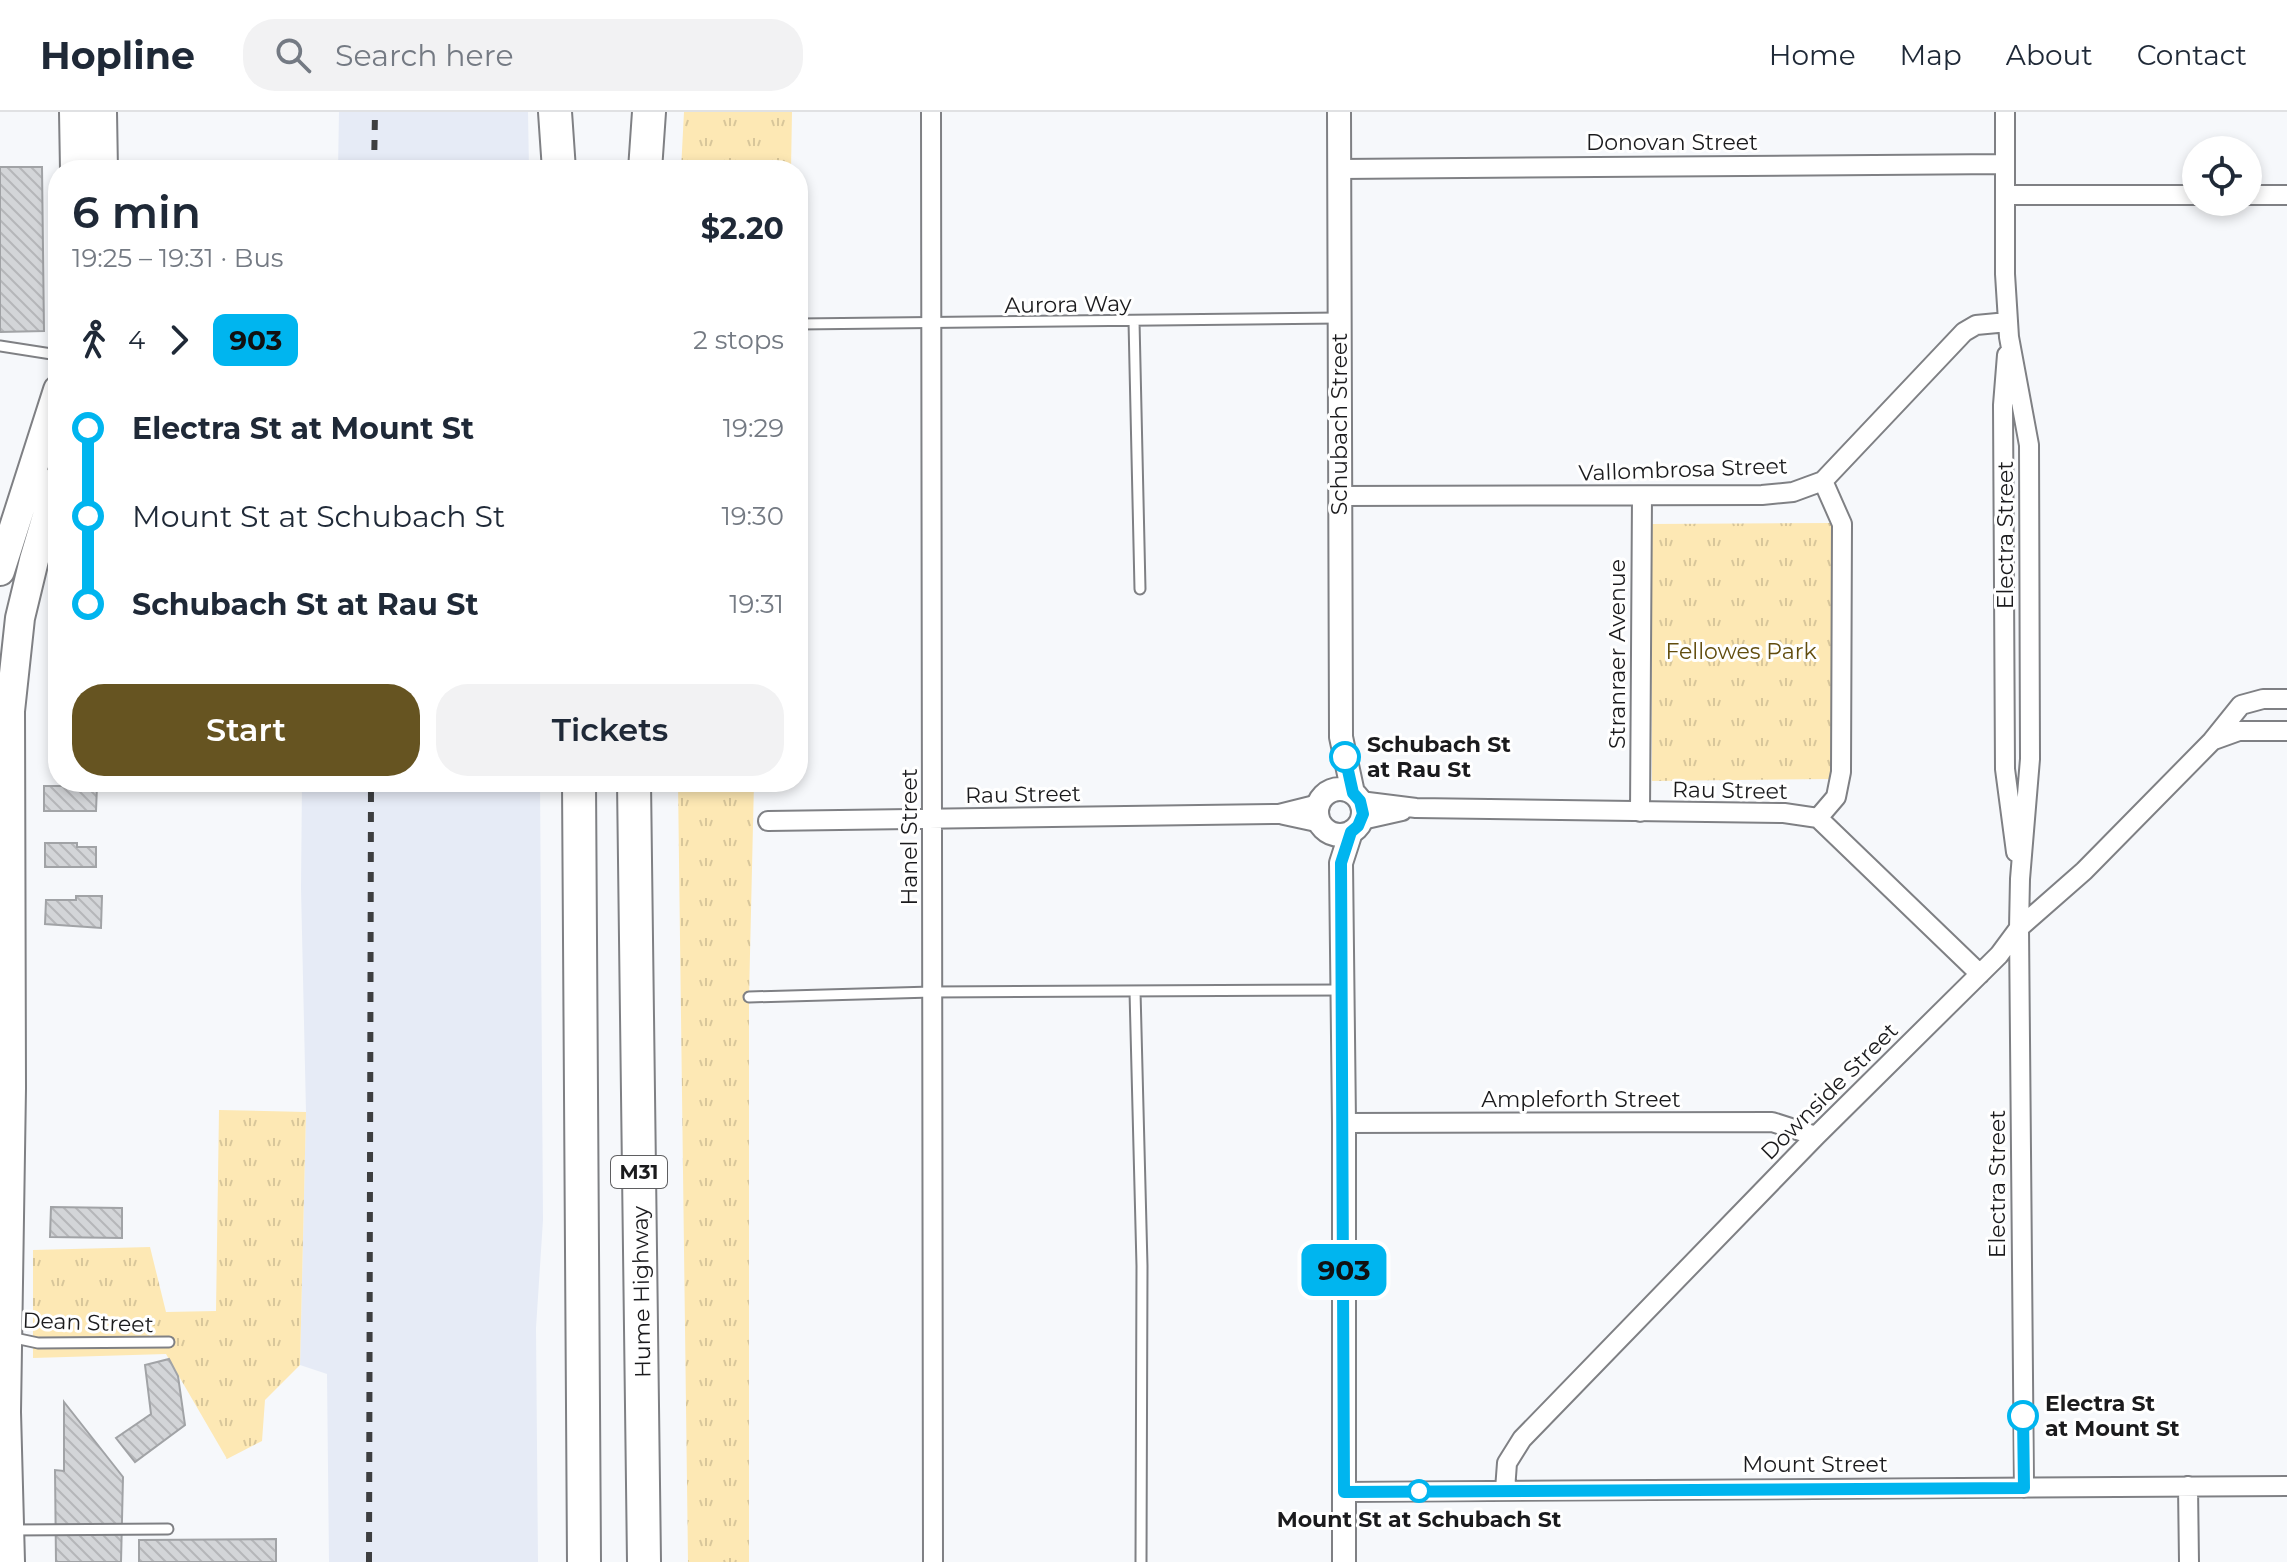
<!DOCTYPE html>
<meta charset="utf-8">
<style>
body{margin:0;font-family:Montserrat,sans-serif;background:#f2f2f3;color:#1f2937;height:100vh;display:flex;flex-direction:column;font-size:30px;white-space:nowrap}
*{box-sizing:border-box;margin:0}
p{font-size:26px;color:#747a83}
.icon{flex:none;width:44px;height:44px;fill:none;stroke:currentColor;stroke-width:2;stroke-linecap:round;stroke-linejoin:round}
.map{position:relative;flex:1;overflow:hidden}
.panel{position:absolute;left:48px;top:48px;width:760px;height:632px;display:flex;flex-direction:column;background:#fff;border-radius:32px;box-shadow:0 4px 12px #0003}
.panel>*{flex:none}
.badge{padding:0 16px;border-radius:12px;font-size:28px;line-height:52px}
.tools{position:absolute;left:2182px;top:24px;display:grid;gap:16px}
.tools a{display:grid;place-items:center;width:80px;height:80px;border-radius:50%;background:#fff;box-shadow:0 4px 12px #0003;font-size:40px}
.map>.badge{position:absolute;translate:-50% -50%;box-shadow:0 0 0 4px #fff}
.legs{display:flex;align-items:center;gap:12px;height:88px;padding:0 24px;font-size:26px}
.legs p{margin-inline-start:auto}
.head{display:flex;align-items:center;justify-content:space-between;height:136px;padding:0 24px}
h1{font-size:44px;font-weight:600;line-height:60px}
.primary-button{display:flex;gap:16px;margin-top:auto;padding:16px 24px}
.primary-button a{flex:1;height:92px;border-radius:32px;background:#665421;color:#fff;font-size:32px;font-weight:600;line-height:92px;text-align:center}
.primary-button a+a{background:#f2f2f3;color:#1f2937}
ul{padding:0 24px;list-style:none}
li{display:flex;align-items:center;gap:28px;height:88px;font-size:30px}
li i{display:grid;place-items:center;width:12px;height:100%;margin:0 10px;background:currentColor}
li i::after{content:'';width:20px;height:20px;margin:-10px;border:6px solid;border-radius:50%;background:#fff}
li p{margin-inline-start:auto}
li:first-child i{background:linear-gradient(#0000 50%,currentColor 0)}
li:last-child i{background:linear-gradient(currentColor 50%,#0000 0)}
header{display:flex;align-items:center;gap:48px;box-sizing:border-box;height:112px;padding:0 40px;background:#fff;border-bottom:2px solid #e0e1e3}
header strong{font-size:38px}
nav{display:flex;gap:44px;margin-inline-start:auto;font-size:28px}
.search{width:560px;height:72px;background:#f2f2f3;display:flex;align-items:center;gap:20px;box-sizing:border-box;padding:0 28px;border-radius:32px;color:#747a83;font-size:30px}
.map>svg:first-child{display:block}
</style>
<header>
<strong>Hopline</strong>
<div class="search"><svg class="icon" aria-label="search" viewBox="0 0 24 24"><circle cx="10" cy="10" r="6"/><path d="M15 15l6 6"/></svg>Search here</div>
<nav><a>Home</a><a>Map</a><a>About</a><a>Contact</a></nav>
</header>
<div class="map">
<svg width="2287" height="1450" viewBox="0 0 2287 1450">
<defs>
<pattern id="grass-tufts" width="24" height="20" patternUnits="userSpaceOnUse" patternTransform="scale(2)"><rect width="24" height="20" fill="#fde8b4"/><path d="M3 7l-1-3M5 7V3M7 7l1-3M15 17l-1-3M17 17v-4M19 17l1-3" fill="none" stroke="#d8c69a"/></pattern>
<pattern id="building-back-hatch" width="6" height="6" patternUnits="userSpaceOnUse" patternTransform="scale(2)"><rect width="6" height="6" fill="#d3d5d8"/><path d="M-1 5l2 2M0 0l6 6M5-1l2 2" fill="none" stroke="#b5b6b9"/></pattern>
</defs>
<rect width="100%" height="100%" fill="#f6f8fb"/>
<path fill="#e6ebf6" d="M339,0H528L529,58H338Z
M302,670H540L543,1108L536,1216L538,1450H329L327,1262L300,1253L306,1000L301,776Z"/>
<path fill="url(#grass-tufts)" d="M684,0H792L791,58H681Z
M1831,411V667L1652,669L1651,412Z
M678,670H754L749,885V1450H688Z
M219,998L306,1000L300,1253L265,1288L262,1329L227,1347L166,1242L33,1246V1138L150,1135L166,1200L216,1199Z"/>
<path fill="url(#building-back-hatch)" stroke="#a1a3a6" stroke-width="2" d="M0,55H42L44,219L0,220Z
M44,674H97L96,699H44Z
M45,731H77V735H96V755H45Z
M76,784H102L101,816L45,812L46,788H76Z
M51,1095L122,1096V1126L50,1125Z
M169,1247L178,1264L185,1313L135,1350L116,1326L151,1302L145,1253Z
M64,1290L123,1365L121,1450H56L55,1358L64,1359Z
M276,1427V1450H139V1428Z"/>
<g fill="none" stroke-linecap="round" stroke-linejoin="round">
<g stroke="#7f8084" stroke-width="13">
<path id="service" d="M1134,209L1140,477
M798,212L1339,206
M0,234L58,243
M1135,879L1142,1154L1141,1450
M749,885L932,880L1343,878
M10,1225L38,1231L169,1230
M12,1418L168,1417"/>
</g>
<g stroke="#7f8084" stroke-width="22">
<path id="minor" d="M931,0L933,1450
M2005,0V162L2009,225L2029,333L2030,647L2020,767L2019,816L2024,1376
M1340,57L2004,52
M2005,83H2196
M2248,83H2287
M2007,243L2003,293L2005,657L2016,740
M1340,384L1762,383L1793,380L1823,369L1964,220L1976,213L2008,210
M2214,628L2239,619H2287
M1360,689L1416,696L1784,701L1818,706L1980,862
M1640,700L1642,384
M1284,703L1321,711
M1818,706L1836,685L1841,660L1842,412L1823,369
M1362,708L1402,699
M768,709L1279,702L1319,692
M1344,1011L1772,1010L1816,1024
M2188,1374L2189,1450
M1505,1378L1507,1351L1522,1327L1816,1024L1999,843L2019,816L2084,759L2212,629L2241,593L2263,587H2287
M1344,1380L2287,1374"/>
</g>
<g stroke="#7f8084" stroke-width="26">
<path id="tertiary" d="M1339,0L1341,625L1353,681
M1317 700a23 23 0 1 1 46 0a23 23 0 1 1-46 0Z
M1344,1450V1011L1341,751L1351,720"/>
</g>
<g stroke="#7f8084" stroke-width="32">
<path id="primary" d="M74,0L75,58
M102,0L103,58
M0,459L58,278
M10,1450L6,1300L11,976L10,599L20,506L34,448L58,367"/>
</g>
<g stroke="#7f8084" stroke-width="36">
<path id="motorway" d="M555,0L559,58
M645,58L649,0
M579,670L584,1450
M634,670L644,1450"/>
</g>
<use href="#service" stroke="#fff" stroke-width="9"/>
<use href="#minor" stroke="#fff" stroke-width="18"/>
<use href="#tertiary" stroke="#fff" stroke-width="22"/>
<use href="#primary" stroke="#fff" stroke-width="28"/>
<use href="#motorway" stroke="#fff" stroke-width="32"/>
<path stroke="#3d3e40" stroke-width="6" stroke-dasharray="10 10" stroke-linecap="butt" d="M374,58L375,0
M369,1450L371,670"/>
</g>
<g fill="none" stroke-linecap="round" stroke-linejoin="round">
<g stroke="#fff" stroke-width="18">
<path id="line-1" d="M1345,645L1353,681L1360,689L1363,702L1358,714L1351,720L1341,751L1344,1380L2024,1376L2023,1304"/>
</g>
<use href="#line-1" stroke="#00b5ef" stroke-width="12"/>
</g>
<g fill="#fff" stroke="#00b5ef" stroke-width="4">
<circle cx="1345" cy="645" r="14"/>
<circle cx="2023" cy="1304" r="14"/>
<circle cx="1419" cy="1379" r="10"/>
</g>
<g text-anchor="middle" stroke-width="6" stroke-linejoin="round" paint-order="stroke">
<rect fill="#fff" stroke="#5f5f61" stroke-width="2" x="611" y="1044" width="56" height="32" rx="6"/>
<g font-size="20" font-weight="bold" fill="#1b1b1d">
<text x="639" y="1067">M31</text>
</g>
<g font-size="22" fill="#1b1b1d" stroke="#fff">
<text x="1672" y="38">Donovan Street</text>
<text transform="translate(1068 192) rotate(-1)" y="8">Aurora Way</text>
<text transform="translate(1339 312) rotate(-90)" y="8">Schubach Street</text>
<text transform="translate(1683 357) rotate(-2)" y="8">Vallombrosa Street</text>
<text transform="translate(2005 423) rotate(-90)" y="8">Electra Street</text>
<text transform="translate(1617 542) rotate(-90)" y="8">Stranraer Avenue</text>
<text transform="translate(1730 678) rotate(1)" y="8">Rau Street</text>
<text transform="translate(1023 682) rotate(-1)" y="8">Rau Street</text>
<text transform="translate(909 725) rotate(-90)" y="8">Hanel Street</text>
<text transform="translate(1829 979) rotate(-45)" y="8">Downside Street</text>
<text x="1581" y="995">Ampleforth Street</text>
<text transform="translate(1997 1072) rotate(-90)" y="8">Electra Street</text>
<text transform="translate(641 1180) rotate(-91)" y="8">Hume Highway</text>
<text transform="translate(88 1210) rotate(2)" y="8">Dean Street</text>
<text x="1815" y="1360">Mount Street</text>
</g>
<g font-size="22" fill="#614c0d" stroke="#fff">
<text x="1741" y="547">Fellowes Park</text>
</g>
<g font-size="22" font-weight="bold" fill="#1b1b1d" stroke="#fff" text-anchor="start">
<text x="1367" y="640">Schubach St<tspan x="1367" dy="25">at Rau St</tspan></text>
<text x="2045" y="1299">Electra St<tspan x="2045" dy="25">at Mount St</tspan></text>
<text x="1419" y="1415" text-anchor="middle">Mount St at Schubach St</text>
</g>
</g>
</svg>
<div class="tools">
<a><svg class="icon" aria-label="locate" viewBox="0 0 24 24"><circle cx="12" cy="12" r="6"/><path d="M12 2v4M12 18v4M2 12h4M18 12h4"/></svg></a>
</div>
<b class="badge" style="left:1344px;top:1158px;background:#00b5ef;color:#111">903</b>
<section class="panel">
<div class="head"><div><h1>6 min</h1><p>19:25 – 19:31 · Bus</p></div><b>$2.20</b></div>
<div class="legs"><svg class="icon" aria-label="walk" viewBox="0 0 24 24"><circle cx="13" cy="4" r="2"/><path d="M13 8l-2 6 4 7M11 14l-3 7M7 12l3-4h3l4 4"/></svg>4<svg class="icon" aria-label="forward" viewBox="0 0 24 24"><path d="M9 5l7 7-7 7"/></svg><b class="badge" style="background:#00b5ef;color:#111">903</b><p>2 stops</p></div>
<ul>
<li><i style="color:#00b5ef"></i><b>Electra St at Mount St</b><p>19:29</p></li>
<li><i style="color:#00b5ef"></i><span>Mount St at Schubach St</span><p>19:30</p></li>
<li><i style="color:#00b5ef"></i><b>Schubach St at Rau St</b><p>19:31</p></li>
</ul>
<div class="primary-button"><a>Start</a><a>Tickets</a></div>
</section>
</div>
